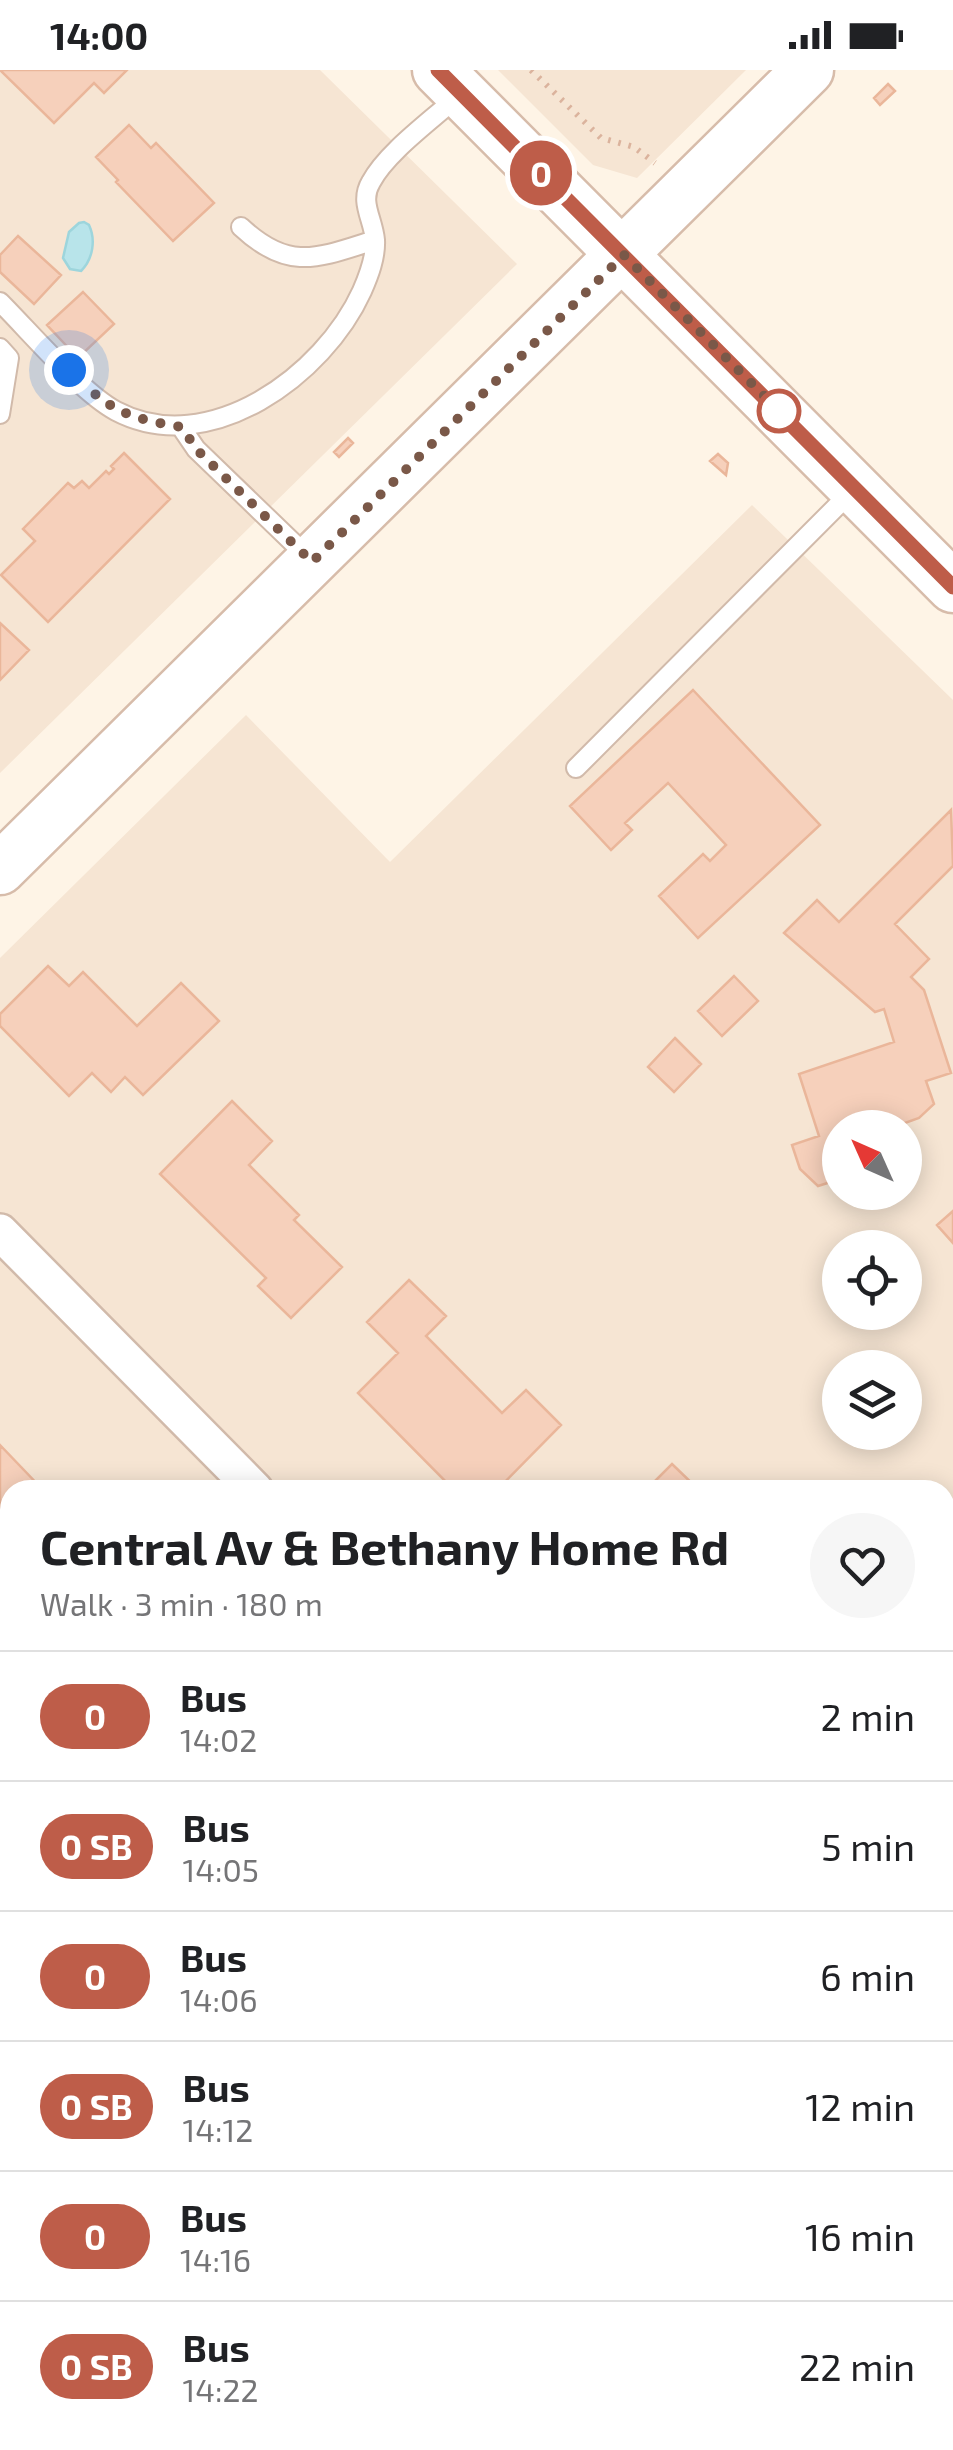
<!DOCTYPE html>
<meta charset="utf-8">
<style>
body{margin:0;font-family:"Exo 2",sans-serif;background:#f6f6f6;color:#202124;height:100vh;display:flex;flex-direction:column;font-size:38px;white-space:nowrap}
*{box-sizing:border-box;margin:0}
p{font-size:32px;color:#757577}
.icon{flex:none;width:55px;height:55px;fill:none;stroke:currentColor;stroke-width:2;stroke-linecap:round;stroke-linejoin:round}
.map{position:relative;flex:1;overflow:hidden}
.sheet{position:absolute;left:0px;top:1410px;width:955px;height:970px;display:flex;flex-direction:column;background:#fff;border-radius:30px 30px 0 0;box-shadow:0 5px 25px #0003}
.sheet>*{flex:none}
.badge{padding:0 20px;border-radius:32px;font-size:35px;line-height:65px}
.needle{width:65px;rotate:315deg}
.controls{position:absolute;left:822px;top:1040px;display:grid;gap:20px}
.controls a{display:grid;place-items:center;width:100px;height:100px;border-radius:50%;background:#fff;box-shadow:0 5px 25px #0003;font-size:50px}
.you{position:absolute;width:50px;height:50px;margin:-25px;border:8px solid #fff;border-radius:50%;background:#1a73e8;box-shadow:0 0 0 15px #1a73e833}
.map>.badge{position:absolute;translate:-50% -50%;box-shadow:0 0 0 5px #fff}
.round{display:grid;place-items:center;flex:none;width:105px;height:105px;border-radius:52px;background:#f6f6f6}
.overview{display:flex;align-items:center;justify-content:space-between;height:170px;padding:0 40px}
h1{font-size:48px;font-weight:700;line-height:75px}
ul{padding:0;list-style:none}
li{display:flex;align-items:center;gap:30px;height:130px;padding:0 40px;border-top:2px solid #e0e0e0}
li div{flex:1}
li b{display:block;font-size:38px}
li em{font-style:normal}
li .badge{min-width:110px;font-weight:700;text-align:center}
.status{display:flex;justify-content:space-between;align-items:center;height:70px;padding:0 50px;background:#fff;direction:ltr}
.status svg{height:28px;fill:currentColor}
.map>svg:first-child{display:block}
</style>
<div class="status"><b>14:00</b><svg viewBox="0 0 49 12"><path d="M0 12V9h3v3zM5 12V6h3v6zM10 12V3h3v9zM15 12V0h3v12zM26 1h20v11H26zM47 4h2v5h-2z"/></svg></div>
<div class="map">
<svg width="953" height="2380" viewBox="0 0 953 2380">
<rect width="100%" height="100%" fill="#fef4e6"/>
<path fill="#f6e5d3" fill-rule="evenodd" d="M0,0H320L517,194L0,703Z
M498,0H746L637,108L593,95Z
M752,435L953,630V2380H0V888L246,645L390,792ZM840,1058H905V1122H840ZM840,1178H905V1242H840ZM840,1298H905V1362H840ZM10,1420H945V2370H10Z"/>
<path fill="#b8e4ea" stroke="#9dd5dc" stroke-width="2.5" d="M84,152L89,155C96,170 93,189 81,201L70,199L63,188L69,162L79,153Z"/>
<path fill="#f6d0bb" stroke="#eab69a" stroke-width="2.5" d="M0,0H127L104,23L94,13L54,53Z
M888,14L895,21L880,35L874,28Z
M129,55L151,78L156,73L214,133L173,171L116,112L118,110L96,87Z
M18,166L61,205L34,234L0,202V185Z
M83,222L114,254L78,288L47,255Z
M348,368L353,373L339,387L334,382Z
M124,383L170,429L48,552L1,505L35,471L23,459L68,413L74,418L82,411L89,418L106,401L109,404L114,399L111,396Z
M718,384L728,393L726,405L710,391Z
M0,553L29,580L0,610Z
M693,620L820,755L698,868L659,826L703,784L710,791L726,775L668,713L625,753L632,760L611,780L570,736Z
M951,740L953,796L895,854L929,889L911,907L924,920L951,1003L926,1011L934,1034L919,1048L891,1058H840V1109L818,1116L800,1099L792,1075L819,1066L799,1004L894,972L884,939L875,942L784,863L817,830L839,852Z
M48,896L69,916L83,902L137,956L181,913L219,951L143,1025L125,1007L111,1022L92,1003L69,1026L0,956V944Z
M734,906L758,931L722,966L698,941Z
M675,968L701,994L674,1022L648,997Z
M232,1031L272,1071L249,1095L299,1145L294,1150L342,1197L291,1248L258,1216L266,1208L160,1104Z
M953,1141V1173L937,1155Z
M409,1210L446,1246L426,1266L502,1343L526,1320L561,1355L497,1420H454L358,1323L398,1283L367,1252Z
M0,1375L43,1420H10V1548L0,1558Z
M672,1394L699,1420H646Z
M0,1562L10,1573V1579L0,1588Z
M0,1988L10,1999V2032L0,2042Z
M945,2362L953,2370V2380H844L841,2377L849,2370H945Z"/>
<g fill="none" stroke-linecap="round" stroke-linejoin="round">
<g stroke="#d1baaa" stroke-width="22">
<path id="lane" d="M241,157C289,202 318,188 375,170
M0,232C30,262 82,323 116,341C209,390 324,305 362,221C369,205 376,187 375,170C373,148 359,132 371,112C387,82 432,50 457,27
M0,278L9,288L0,344
M181,357L196,379L310,489
M576,698L851,422
M0,1944L10,1954"/>
</g>
<g stroke="#d1baaa" stroke-width="40">
<path id="street" d="M0,1162L255,1420
M945,2116L953,2124
M11,2380L22,2370"/>
</g>
<g stroke="#d7bcaa" stroke-width="55">
<path id="secondary" d="M438,0L953,517
M0,799L808,0"/>
</g>
<path stroke="#dbb39d" stroke-width="6" stroke-dasharray="2.5 8" stroke-linecap="butt" d="M531,0L601,68L634,77L655,93"/>
<use href="#lane" stroke="#fff" stroke-width="18"/>
<use href="#street" stroke="#fff" stroke-width="35"/>
<use href="#secondary" stroke="#fff" stroke-width="50"/>
</g>
<g fill="none" stroke-linecap="round" stroke-linejoin="round">
<g stroke="#fff" stroke-width="22">
<path id="line" d="M438,0L953,517"/>
</g>
<use href="#line" stroke="#be5d49" stroke-width="15"/>
<path stroke="#7a5848" stroke-width="10" stroke-dasharray="0 18" d="M69,300C109,340 126,348 182,357L196,379L312,492L624,185L779,341"/>
</g>
<circle fill="#fff" stroke="#be5d49" stroke-width="5" cx="779" cy="341" r="20"/>
</svg>
<div class="controls">
<a><svg class="needle" viewBox="-14 -14 28 28"><path d="M0-13l5 13h-10z" fill="#e53935"/><path d="M0 13l5-13h-10z" fill="#757577"/></svg></a>
<a><svg class="icon" aria-label="locate" viewBox="0 0 24 24"><circle cx="12" cy="12" r="6"/><path d="M12 2v4M12 18v4M2 12h4M18 12h4"/></svg></a>
<a><svg class="icon" aria-label="layers" viewBox="0 0 24 24"><path d="M12 4l9 5-9 5-9-5zM3 14l9 5 9-5"/></svg></a>
</div>
<div class="you" style="left:69px;top:300px"></div>
<b class="badge" style="left:541px;top:103px;background:#be5d49;color:#fff">0</b>
<section class="sheet">
<div class="overview"><div><h1>Central Av &amp; Bethany Home Rd</h1><p>Walk · 3 min · 180 m</p></div><a class="round"><svg class="icon" aria-label="heart" viewBox="0 0 24 24"><path d="M12 20l-8-8c-3-5 5-10 8-4 3-6 11-1 8 4z"/></svg></a></div>
<ul>
<li><span class="badge" style="background:#be5d49;color:#fff">0</span><div><b>Bus</b><p>14:02</p></div><em>2 min</em></li>
<li><span class="badge" style="background:#be5d49;color:#fff">0 SB</span><div><b>Bus</b><p>14:05</p></div><em>5 min</em></li>
<li><span class="badge" style="background:#be5d49;color:#fff">0</span><div><b>Bus</b><p>14:06</p></div><em>6 min</em></li>
<li><span class="badge" style="background:#be5d49;color:#fff">0 SB</span><div><b>Bus</b><p>14:12</p></div><em>12 min</em></li>
<li><span class="badge" style="background:#be5d49;color:#fff">0</span><div><b>Bus</b><p>14:16</p></div><em>16 min</em></li>
<li><span class="badge" style="background:#be5d49;color:#fff">0 SB</span><div><b>Bus</b><p>14:22</p></div><em>22 min</em></li>
</ul>
</section>
</div>
